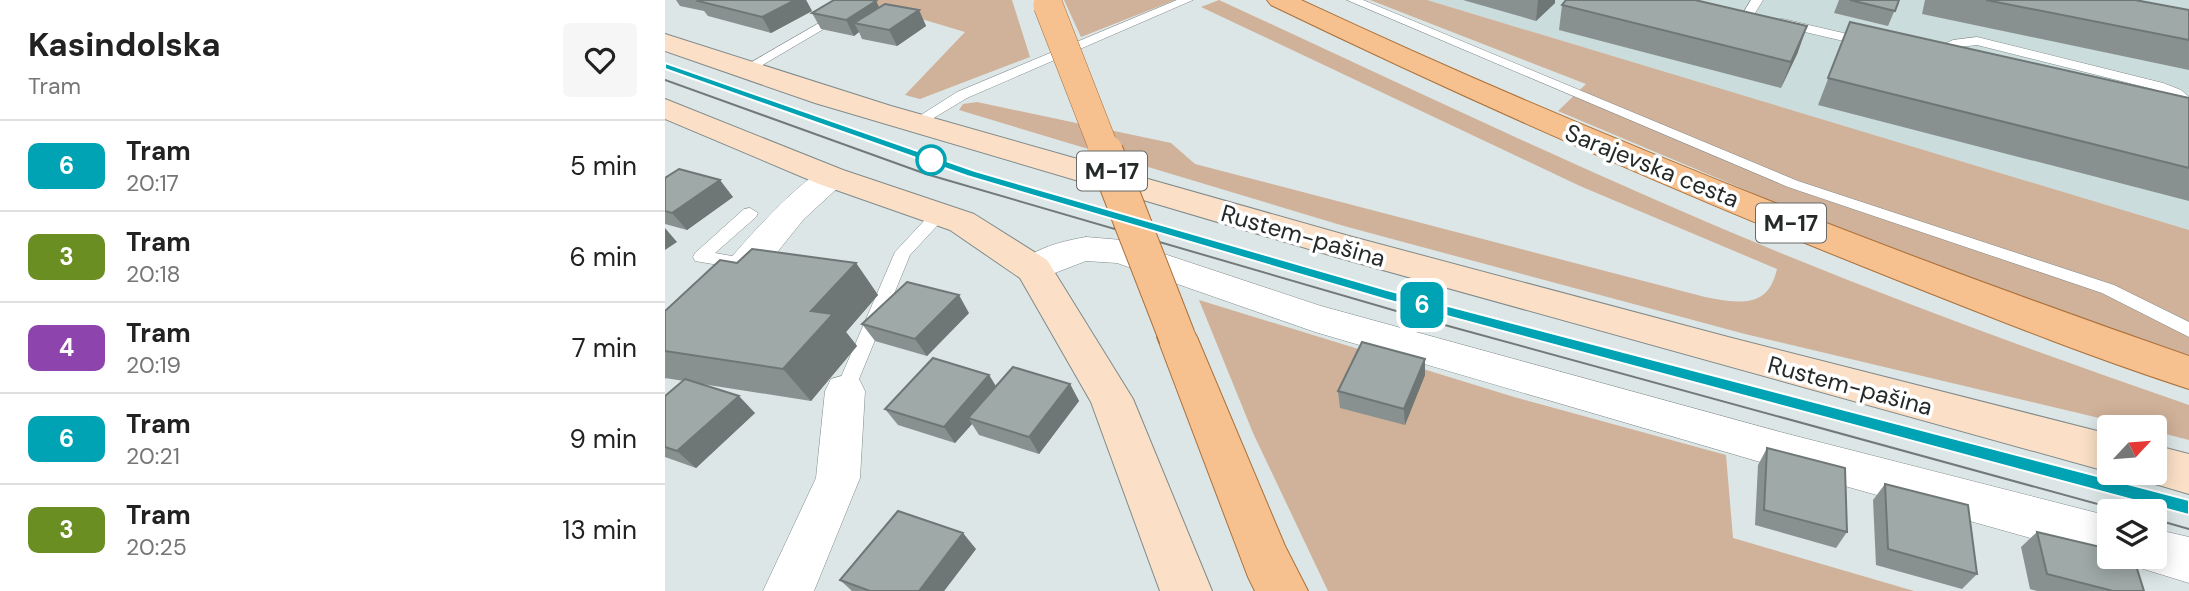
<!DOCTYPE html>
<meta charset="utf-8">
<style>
body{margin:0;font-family:"DM Sans",sans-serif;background:#f6f6f6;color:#222;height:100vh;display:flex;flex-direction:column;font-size:26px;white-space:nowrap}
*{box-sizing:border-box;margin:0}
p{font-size:23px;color:#767676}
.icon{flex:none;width:38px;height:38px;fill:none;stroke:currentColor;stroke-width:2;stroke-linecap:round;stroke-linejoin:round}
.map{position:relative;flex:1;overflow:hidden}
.drawer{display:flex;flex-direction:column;background:#fff;width:665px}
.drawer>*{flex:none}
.badge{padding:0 14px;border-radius:10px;font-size:24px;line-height:46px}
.needle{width:46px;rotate:64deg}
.buttons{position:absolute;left:1432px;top:415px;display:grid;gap:14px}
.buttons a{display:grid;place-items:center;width:70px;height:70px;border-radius:7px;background:#fff;box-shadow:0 4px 18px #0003;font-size:35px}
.map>.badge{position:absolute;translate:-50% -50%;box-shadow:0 0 0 4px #fff}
.round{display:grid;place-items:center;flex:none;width:74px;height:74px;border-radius:7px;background:#f6f6f6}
.summary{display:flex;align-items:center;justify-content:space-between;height:119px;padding:0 28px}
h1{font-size:33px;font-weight:700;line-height:52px}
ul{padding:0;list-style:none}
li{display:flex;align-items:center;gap:21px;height:91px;padding:0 28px;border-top:2px solid #e0e0e0}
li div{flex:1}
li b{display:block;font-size:26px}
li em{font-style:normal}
li .badge{min-width:77px;font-weight:700;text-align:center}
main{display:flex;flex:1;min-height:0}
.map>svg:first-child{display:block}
</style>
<main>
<section class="drawer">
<div class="summary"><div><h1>Kasindolska</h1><p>Tram</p></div><a class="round"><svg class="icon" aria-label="heart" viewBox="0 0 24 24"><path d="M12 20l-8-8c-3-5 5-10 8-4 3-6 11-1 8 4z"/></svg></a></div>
<ul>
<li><span class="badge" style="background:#00a3b4;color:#fff">6</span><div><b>Tram</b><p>20:17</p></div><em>5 min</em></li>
<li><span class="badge" style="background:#6b8e23;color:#fff">3</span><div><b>Tram</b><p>20:18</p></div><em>6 min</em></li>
<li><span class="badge" style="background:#8e44ad;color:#fff">4</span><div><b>Tram</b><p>20:19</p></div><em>7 min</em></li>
<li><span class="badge" style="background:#00a3b4;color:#fff">6</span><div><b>Tram</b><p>20:21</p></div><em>9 min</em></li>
<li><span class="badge" style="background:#6b8e23;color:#fff">3</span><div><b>Tram</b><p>20:25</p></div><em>13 min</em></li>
</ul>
</section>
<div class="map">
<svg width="1524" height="591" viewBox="0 0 1524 591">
<rect width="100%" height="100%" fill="#dce6e6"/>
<path fill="#cadcdb" d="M762,0H1524V230Z"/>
<path fill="#d0b199" d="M209,0H347L365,57L255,99L240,95L300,32L203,3Z
M399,0H510L416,37Z
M554,0C743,87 930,177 1123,256C1255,310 1389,358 1524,405V440L1489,431V427H1472L1080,334L679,226L294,110L298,104L312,102L506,143L530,164L1040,297C1073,303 1103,310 1112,269L915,186L536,7Z
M705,0H762L1524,230V363L1147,218L893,111L921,84Z
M534,300L849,397L1061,455L1068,538L1249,591H663L588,433Z"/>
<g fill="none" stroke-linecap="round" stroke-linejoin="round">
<g stroke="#818a8a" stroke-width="1">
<path id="service" d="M194,0H208L84,73H74L73,70Z
M512,0H528L302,98L257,125H247L245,122L292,92Z
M682,0H698L1133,181L1449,285L1524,322V337L1437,293L1123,187Z
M1086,0H1098L1087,18H1079L1077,15Z
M1118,19L1204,39L1206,42L1200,46L1114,26V20Z
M1312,37L1498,83L1516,90L1524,97V108L1506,96L1488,89L1312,45L1294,47L1264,58L1258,54L1288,40Z
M85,208L93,213L91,217L50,253L89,260L91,264L89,268L83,270L30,261L28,257L30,253L79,209Z
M276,208L284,213L245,255L187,396L180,399L173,396L170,391L230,252L270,209Z"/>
</g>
<g stroke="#818a8a" stroke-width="1">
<path id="minor" d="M166,167L177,170L182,177L177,184L139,219L14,374L0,378V336C32,299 126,178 166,167Z
M421,237L457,240L656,306L1119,433L1444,516V556H1452L1444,560L1119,469L650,332L452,263L421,261L369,281L356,278L351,269C363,249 398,241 421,237Z
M180,375L194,379L200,391L195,478L149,591H98L151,478L160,391L166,379Z
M1489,529L1524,537V583L1472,567L1468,556H1489Z"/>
</g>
<g stroke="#818a8a" stroke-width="2">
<path id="secondary" d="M0,34L226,106L684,236L1063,337L1444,434V472L671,257L150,103L0,51Z
M0,99L178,170L309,214L382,260L468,399L547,591H495L426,402L355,278L285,230L154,184L0,119Z
M1489,445L1524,454V494L1473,479L1470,472H1489Z"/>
</g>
<g stroke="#aa713b" stroke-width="2">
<path id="primary" d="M602,0H636C925,135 1222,251 1524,356V389C1425,357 1328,318 1232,280C1020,196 811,104 606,5Z
M512,322L526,326L532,337L620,546L643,591H590L583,577L492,337L498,326Z"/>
</g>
<use href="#service" fill="#fff" fill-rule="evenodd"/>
<use href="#minor" fill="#fff" fill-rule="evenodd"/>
<use href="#secondary" fill="#fbe0c7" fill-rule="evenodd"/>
<use href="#primary" fill="#f7c18f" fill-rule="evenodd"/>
<path stroke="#737979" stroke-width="2" d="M0,66C125,110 251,154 378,194C756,311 1141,407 1524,508
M0,80L261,174L776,324L1458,511
M1489,519L1524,529"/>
<g stroke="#aa713b" stroke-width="30" stroke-linecap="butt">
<path id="primary-bridge-far1" d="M383,5L441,154"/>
</g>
<g stroke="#aa713b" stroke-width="38" stroke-linecap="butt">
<path id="primary-bridge" d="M440,152L512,337"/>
</g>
<use href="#primary-bridge-far1" stroke="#f7c18f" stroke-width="29"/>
<use href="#primary-bridge" stroke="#f7c18f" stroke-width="36"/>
</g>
<path fill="#899190" d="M11,0H141L147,11L106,33L43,16L39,11L15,6Z
M798,0H890V3L871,21Z
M1174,0H1234L1223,26L1169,13Z
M1260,0H1472L1524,10V70L1257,14Z
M211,1L214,7L254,10L261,26L232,46L197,39L194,32L189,36L156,29L147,13Z
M897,5L1133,52L1116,88L894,30Z
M1185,22L1524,98V201L1153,105Z
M0,178L68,197L22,230L0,224Z
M72,263H191L213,295L181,332L192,346L146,401L31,383L90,413L31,468L0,457V396L19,381L0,378V311Z
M304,313L262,356L210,341L197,324Z
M324,375L331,386L405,384L414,401L374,454L314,435L307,424L290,443L233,425L220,409Z
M760,375L740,425L675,408L673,391Z
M1102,448L1182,532L1171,548L1090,525L1093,465Z
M1220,484L1312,574L1297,589L1211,565L1208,500Z
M1372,532L1479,591H1372L1365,589L1356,547Z
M311,549L279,591H187L175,580Z"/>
<path fill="#6f7676" d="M130,0H141L147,11L106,33L97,17Z
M873,0H890V3L871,21Z
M211,1L219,17L189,23L194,32L189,36L181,20Z
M254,10L261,26L232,46L224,30Z
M1142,26L1133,52L1116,88L1126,62Z
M55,180L68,197L22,230L7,213Z
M0,228L12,242L0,250Z
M191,263L213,295L181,332L192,346L146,401L118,369L146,311Z
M294,295L304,313L262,356L250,339Z
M760,359V375L740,425L739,409Z
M324,375L334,392L303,418L307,424L290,443L279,427Z
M405,384L414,401L374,454L364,437Z
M74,396L90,413L31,468L12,451Z
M298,533L311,549L279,591H254Z"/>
<path fill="#9fa9a8" stroke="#6f7676" stroke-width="2" d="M35,0H130L97,17L33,1Z
M169,0H206L211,1L181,20L147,13Z
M901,0H1030L1142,26L1126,62L897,5Z
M1185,0H1234L1230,11Z
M1321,0H1470L1524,10V40Z
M220,4L254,10L224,30L189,23Z
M1185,22L1524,98V168L1163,78Z
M14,169L55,180L7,213L0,211V178Z
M87,249L191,263L146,311L168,314L118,369L0,351V311L55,260L72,263Z
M242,282L294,295L250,339L197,324Z
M697,342L760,359L739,409L673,391Z
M268,358L324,375L279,427L220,409Z
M348,367L405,384L364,437L303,418Z
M20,379L74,396L12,451L0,447V396Z
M1102,448L1180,468L1182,532L1099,510Z
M1220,484L1303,505L1312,574L1223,549Z
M233,511L298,533L254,591H205L175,580Z
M1372,532L1444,549V556H1468L1479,591H1448L1382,574Z"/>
<path fill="#00a3b4" stroke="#fff" stroke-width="2" d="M0,63L310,171L722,290L1524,500V515L722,300L302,176L0,69Z"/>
<circle fill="#fff" stroke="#00a3b4" stroke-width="3.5" cx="266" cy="160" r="14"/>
<g text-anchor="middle" stroke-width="7" stroke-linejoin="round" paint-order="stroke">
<g fill="#fff" stroke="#666968" stroke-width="2">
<rect x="412" y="151.5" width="70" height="39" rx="5"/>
<rect x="1091" y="203.5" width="70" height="39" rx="5"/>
</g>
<g font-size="23" font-weight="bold" fill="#252928">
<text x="447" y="179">M-17</text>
<text x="1126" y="231">M-17</text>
</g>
<g font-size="24" fill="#252928" stroke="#fff">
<text transform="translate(987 166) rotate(22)" y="8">Sarajevska cesta</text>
<text transform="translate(638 236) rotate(16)" y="8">Rustem-pašina</text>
<text transform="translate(1185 386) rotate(15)" y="8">Rustem-pašina</text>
</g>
</g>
</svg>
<div class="buttons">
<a><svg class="needle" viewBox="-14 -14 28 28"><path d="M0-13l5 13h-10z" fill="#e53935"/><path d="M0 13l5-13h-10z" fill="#767676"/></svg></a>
<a><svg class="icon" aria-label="layers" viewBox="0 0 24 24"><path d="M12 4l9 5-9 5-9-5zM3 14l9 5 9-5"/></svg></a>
</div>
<b class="badge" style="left:757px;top:305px;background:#00a3b4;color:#fff">6</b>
</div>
</main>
